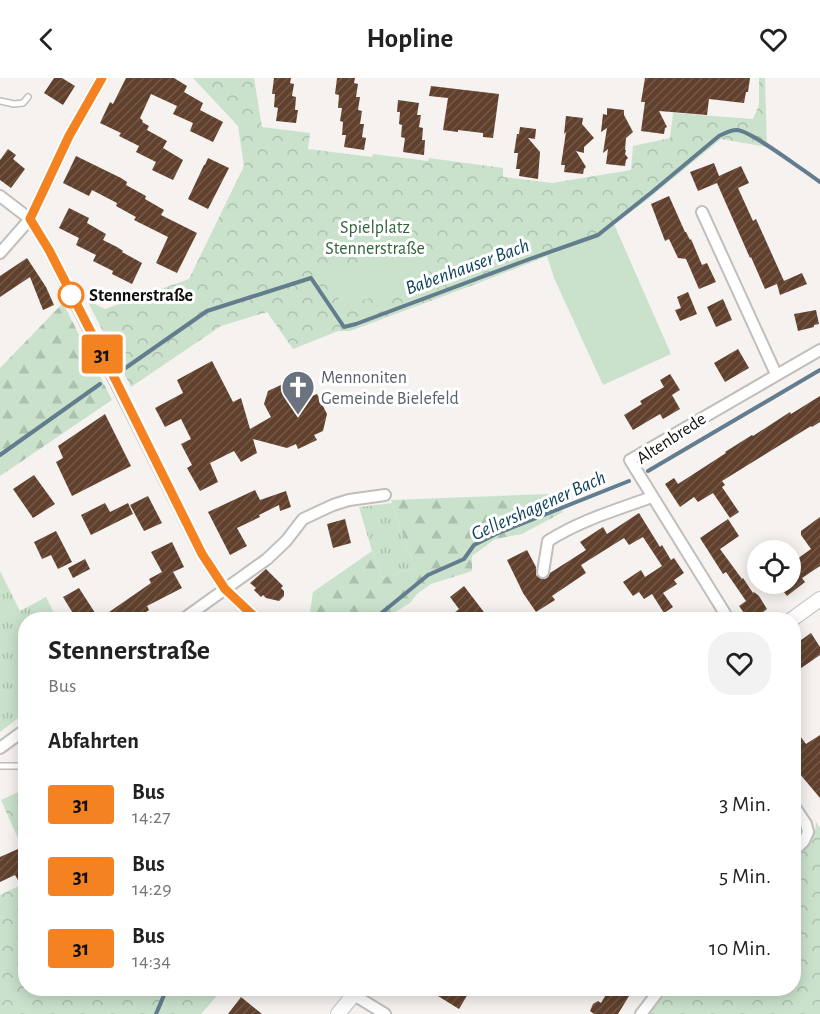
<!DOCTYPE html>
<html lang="de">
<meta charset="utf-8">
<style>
body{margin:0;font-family:"Alegreya Sans",sans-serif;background:#f2f2f2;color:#222;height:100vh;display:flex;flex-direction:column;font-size:22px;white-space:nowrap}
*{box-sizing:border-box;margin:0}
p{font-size:20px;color:#767676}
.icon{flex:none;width:33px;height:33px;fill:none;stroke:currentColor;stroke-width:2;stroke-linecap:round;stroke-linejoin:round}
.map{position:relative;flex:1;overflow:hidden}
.drawer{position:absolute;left:18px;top:534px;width:783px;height:384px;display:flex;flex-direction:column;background:#fff;border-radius:24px;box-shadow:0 3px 15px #0003}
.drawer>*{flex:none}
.badge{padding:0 12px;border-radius:4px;font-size:21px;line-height:39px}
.buttons{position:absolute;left:747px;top:462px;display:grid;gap:12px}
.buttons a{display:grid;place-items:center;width:54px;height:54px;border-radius:50%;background:#fff;box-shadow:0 3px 15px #0003;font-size:30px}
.map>.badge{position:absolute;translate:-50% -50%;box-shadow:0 0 0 3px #fff}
h2{padding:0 30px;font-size:22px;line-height:54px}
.round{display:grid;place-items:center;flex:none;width:63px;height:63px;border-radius:24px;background:#f2f2f2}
.summary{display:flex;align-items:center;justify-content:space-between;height:102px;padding:0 30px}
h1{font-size:28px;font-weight:700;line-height:45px}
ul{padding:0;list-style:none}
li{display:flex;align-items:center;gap:18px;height:72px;padding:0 30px}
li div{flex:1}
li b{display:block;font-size:22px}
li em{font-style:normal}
li .badge{min-width:66px;font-weight:700;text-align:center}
header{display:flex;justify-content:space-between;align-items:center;height:78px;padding:0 30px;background:#fff;font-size:27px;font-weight:700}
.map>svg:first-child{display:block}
</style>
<header><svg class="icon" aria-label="back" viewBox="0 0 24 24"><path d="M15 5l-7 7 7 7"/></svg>Hopline<svg class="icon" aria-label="heart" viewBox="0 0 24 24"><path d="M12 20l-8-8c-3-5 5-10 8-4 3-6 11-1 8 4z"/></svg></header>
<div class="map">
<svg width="820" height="936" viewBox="0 0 820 936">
<defs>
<pattern id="grass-tufts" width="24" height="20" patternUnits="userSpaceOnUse" patternTransform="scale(1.5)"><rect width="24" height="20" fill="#cae2cc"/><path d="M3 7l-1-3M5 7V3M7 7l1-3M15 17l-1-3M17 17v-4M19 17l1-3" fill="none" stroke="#acc1ae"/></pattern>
<pattern id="forest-firs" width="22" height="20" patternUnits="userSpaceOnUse" patternTransform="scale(1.5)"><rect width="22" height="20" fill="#cae2cc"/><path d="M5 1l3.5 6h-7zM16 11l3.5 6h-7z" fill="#acc1ae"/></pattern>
<pattern id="park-crowns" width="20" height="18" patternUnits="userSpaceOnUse" patternTransform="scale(1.5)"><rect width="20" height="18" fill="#cae2cc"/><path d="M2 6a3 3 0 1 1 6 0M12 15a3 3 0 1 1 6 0" fill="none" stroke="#acc1ae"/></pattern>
<pattern id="building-hatch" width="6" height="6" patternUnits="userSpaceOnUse" patternTransform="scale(1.5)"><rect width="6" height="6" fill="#61412d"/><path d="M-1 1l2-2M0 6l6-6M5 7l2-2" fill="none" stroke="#725949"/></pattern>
</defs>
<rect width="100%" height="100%" fill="#f6f2f0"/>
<path fill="url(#grass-tufts)" d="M392,425L415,490L382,500L372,473L359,429Z
M0,493L20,533L46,519L57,541L26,542L25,635L0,654Z"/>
<path fill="url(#forest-firs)" d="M63,225L112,322L0,398V290Z
M550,416L563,434L522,456L495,461L472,478V493L431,506L417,516L410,525L384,541H309L313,514L372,473L382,500L415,490L391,422Z"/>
<path fill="url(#park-crowns)" d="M193,0H254L262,49L310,55L308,71L372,79L373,76L428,83L429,80L503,90V99L552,105L631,92L633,68L670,60L673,35L753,41L759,27V0H765L767,69L721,61L643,125L598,158L476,206L350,253H338L293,271L267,234L221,248L131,309L87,222L105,231L189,201L244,88L238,48Z
M25,711V776L1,722Z
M816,744L820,750V936H649L670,911L794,910V782C808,769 815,764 816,744Z
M25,805L26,910L223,911L201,936H0V817Z"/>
<path fill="#cae2cc" d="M614,146L671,276L603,307L554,200L547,178L598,158Z
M421,166L431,201L341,229L330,194Z"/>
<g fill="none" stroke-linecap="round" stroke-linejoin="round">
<path stroke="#637d8e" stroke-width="4" d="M124,291L207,233L311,200L344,249L356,246L527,182L598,157L652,114L719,58C725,55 730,52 737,52C752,53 805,94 820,104
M0,377L100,306
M648,393L820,292
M375,542L379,537L428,497L464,481L474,467L496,456L629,403
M156,936L167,910"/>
</g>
<path fill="url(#building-hatch)" d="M54,0H62L75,8L63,27L44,15Z
M126,0H174L187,8L184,14L203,25L200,32L223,44L213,64L190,53L193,45L173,36L177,28L151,16L140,40L143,43L142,44L149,48L147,52L167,63L163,70L183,82L173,102L152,92L156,84L136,74L139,68L119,58L121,55L100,45L110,24L113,26Z
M274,0H291L290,5L294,6L292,18L296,19L295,32H298L296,45L276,43L278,30L274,29L275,16H272Z
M337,0H355L354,5L358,6L356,19H360L358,32L362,33L360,46H364L362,59L366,60L364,72L344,69L346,57H342L343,44L340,43L342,30H338L339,17L335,16Z
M645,0H750L748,14H746L744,25L709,21L707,37L659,33L667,49L665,50L664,56L641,53L645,24H641Z
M431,8L499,16L493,60L483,59V55L458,52V54L443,52L448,20L429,18Z
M398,22L419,25L417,37H421L419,49L423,50L422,62H425L424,77L403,74L405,60L401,59L402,47L399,46L400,34H397Z
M607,30L624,32V37L633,54L626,60L625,72H626L625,76L628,80L626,82L625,88L606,86L608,71L603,75L607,50L601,54L603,36L607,37Z
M566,38L583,40L582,46L594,60L584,69V75L576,73L586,89L584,91L583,96L564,94L565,87H561L566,54L564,56Z
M520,49L536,51L535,61L528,60L540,74L538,101L519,98L520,91H516L518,75H514L517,56H519Z
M8,71L16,77L13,81L25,91L11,110L0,102V82Z
M76,78L121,100L127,104L126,107L146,118L145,121L164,132L161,137L197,155L177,195L156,185L168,159L134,142L136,139L116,128L117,125L92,112L89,118L63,105Z
M208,80L229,90L208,131L188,121L204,87H205Z
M714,85L719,98L741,88L749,105L738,110L753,143L756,141L784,203L765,211L751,179L750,180L717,105L698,113L690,94Z
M669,118L685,154H686L690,162L691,161L702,187L707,185L716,204L699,211L686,181H687L678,180L669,161L665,163L651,126Z
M69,130L89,140L87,145L106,156L103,162L117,169L123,173L122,174L142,185L132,206L112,196L113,193L93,183L96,177L76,167L79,160L59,150Z
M27,180L46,209L54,227L43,232L30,199L0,219V198Z
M802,195L807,206L780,217L777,206Z
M688,214L697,236L680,243L675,232L681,230L677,219Z
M723,221L732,242L716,249L707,229Z
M816,232L819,246L814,247V249L798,253L794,236Z
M738,271L749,290L725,304L714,285Z
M212,283L233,324L241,320L250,351L271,339L264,326L268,313L285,305L299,309L305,321L317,316L327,336L323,353L314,357L317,362L298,371L296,366L287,370L253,361L257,375L241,384L234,373L210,385L218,404L200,413L187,390L192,387L181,366L191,361L181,341L165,349L155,330L183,315L177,302Z
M670,296L680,312L672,317L680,331L663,341L660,336L633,352L624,337L642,326L640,323L664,309L660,302Z
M820,318V344L812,349L811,348L722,403L725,407L722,409L739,434L730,440L713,415L698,424L694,419L680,429L665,406L674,400L678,406L726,375L725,374L752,357L753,358L790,334L791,336Z
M105,336L131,388L72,418L56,384L63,380L58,368Z
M34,397L55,426L33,440L13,411Z
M255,412L260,422L286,413L291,429L280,433L279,427L259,437L260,439L237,450L247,468L230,477L208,434Z
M148,418L162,445L144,453L130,427Z
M105,425L110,434L128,425L133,436L91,457L81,437Z
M639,435L660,469L662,467L671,482L674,480L684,495L674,502L677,506L663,515L673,529L664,535L652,516L644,521L639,514L633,518L623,504L641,492L645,499L662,488L643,459L629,467L624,460L581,487L586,495L552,518L555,522L536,534L523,515L507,482L527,472L536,489V497L541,501H545L548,499L550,495L586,472L580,464L603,449L607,456Z
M820,439V488L802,500L805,504L787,518L778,506H790V486L811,471L801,457V453Z
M345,441L351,465L333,470L327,446Z
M728,441L739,458L720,471L742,501L743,500L753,515L754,514L759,518L767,531L753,542H749L739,528L746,523L726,494L723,496L700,460Z
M56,453L72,484L58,491L51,477L42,481L34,464Z
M172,464L184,489L173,494L182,510L147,528L149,532L135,542H77L63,519L79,510L99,541L151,505L149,501L162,494L151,474Z
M85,481L90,491L73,500L68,490Z
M266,491L283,508L281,510L284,513V518L279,523L266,520L263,517L261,519L254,512L256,510L250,505Z
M464,508L490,542H445L459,531L450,519Z
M811,555L820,569V577L794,595V567Z
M794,650L806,666L820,657V720L794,689Z
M18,771L26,790V799L18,802L15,797L0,804V779Z
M425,910H458L468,916L459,931Z
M610,910H634L618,936H594L590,933L593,926L598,923L601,925Z
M241,919L262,936H228Z"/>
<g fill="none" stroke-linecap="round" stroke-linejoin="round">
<g stroke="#c1bebc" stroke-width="8">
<path id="service" d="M0,23L14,26L23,25L28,19
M0,688H26"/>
</g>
<g stroke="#c1bebc" stroke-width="14">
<path id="minor" d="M0,118L30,141L49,172L202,476L225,511L258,542
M702,134L776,296
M0,175L30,141L69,58L102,0
M543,494L548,463C581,442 616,432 652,419
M182,542L267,481L286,463L303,441L333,427L349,422L385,417
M729,542L630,382L820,272
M0,670L26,651
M794,728L806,746L808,754L804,763L794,773
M354,917L385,936
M641,936L661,910"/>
</g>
<g stroke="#c1bebc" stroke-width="16">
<path id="tertiary" d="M791,542L820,521
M338,936L359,910"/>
</g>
<use href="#service" stroke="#fff" stroke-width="5"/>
<use href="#minor" stroke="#fff" stroke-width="10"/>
<use href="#tertiary" stroke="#fff" stroke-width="14"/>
</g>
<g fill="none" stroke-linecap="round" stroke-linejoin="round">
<g stroke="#fff" stroke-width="14">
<path id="line" d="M102,0L69,58L30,141L49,172L115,301L202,476L225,511L258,542"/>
</g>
<use href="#line" stroke="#f58220" stroke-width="9"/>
</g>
<defs>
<g id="church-pin" transform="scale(1.725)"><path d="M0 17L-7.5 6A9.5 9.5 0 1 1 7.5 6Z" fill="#6b7280" stroke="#fff"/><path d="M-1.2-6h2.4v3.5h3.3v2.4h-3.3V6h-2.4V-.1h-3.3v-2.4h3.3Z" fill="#fff"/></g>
</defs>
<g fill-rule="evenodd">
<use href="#church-pin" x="298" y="309"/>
</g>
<circle fill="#fff" stroke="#f58220" stroke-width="3" cx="71" cy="217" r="12"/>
<g text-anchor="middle" stroke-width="6" stroke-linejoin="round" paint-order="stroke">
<g font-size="18" fill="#33633b" stroke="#fff">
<text x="375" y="155">Spielplatz<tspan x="375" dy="21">Stennerstraße</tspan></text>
</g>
<g font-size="18" font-weight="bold" fill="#100f0e" stroke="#fff" text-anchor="start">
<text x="89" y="223">Stennerstraße</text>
</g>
<g font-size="18" fill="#5b616d" stroke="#fff" text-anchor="start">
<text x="321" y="305">Mennoniten<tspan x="321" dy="21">Gemeinde Bielefeld</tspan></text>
</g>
<g font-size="18" fill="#100f0e" stroke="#fff">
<text transform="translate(671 360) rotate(-33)" y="6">Altenbrede</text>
</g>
<g font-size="20" font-style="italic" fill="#12435c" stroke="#fff">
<text transform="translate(467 188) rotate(-20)" y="7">Babenhauser Bach</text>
<text transform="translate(538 427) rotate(-24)" y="7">Gellershagener Bach</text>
</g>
</g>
</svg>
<div class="buttons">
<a><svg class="icon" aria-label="locate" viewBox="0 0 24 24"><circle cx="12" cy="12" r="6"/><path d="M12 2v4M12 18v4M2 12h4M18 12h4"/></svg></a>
</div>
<b class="badge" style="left:102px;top:276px;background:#f58220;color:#111">31</b>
<section class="drawer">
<div class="summary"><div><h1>Stennerstraße</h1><p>Bus</p></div><a class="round"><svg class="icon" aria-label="heart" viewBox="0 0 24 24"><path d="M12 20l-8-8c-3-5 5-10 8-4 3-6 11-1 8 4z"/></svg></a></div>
<h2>Abfahrten</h2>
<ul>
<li><span class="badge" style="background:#f58220;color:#111">31</span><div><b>Bus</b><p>14:27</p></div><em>3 Min.</em></li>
<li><span class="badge" style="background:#f58220;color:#111">31</span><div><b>Bus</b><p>14:29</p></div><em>5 Min.</em></li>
<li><span class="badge" style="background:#f58220;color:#111">31</span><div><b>Bus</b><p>14:34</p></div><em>10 Min.</em></li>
</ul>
</section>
</div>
